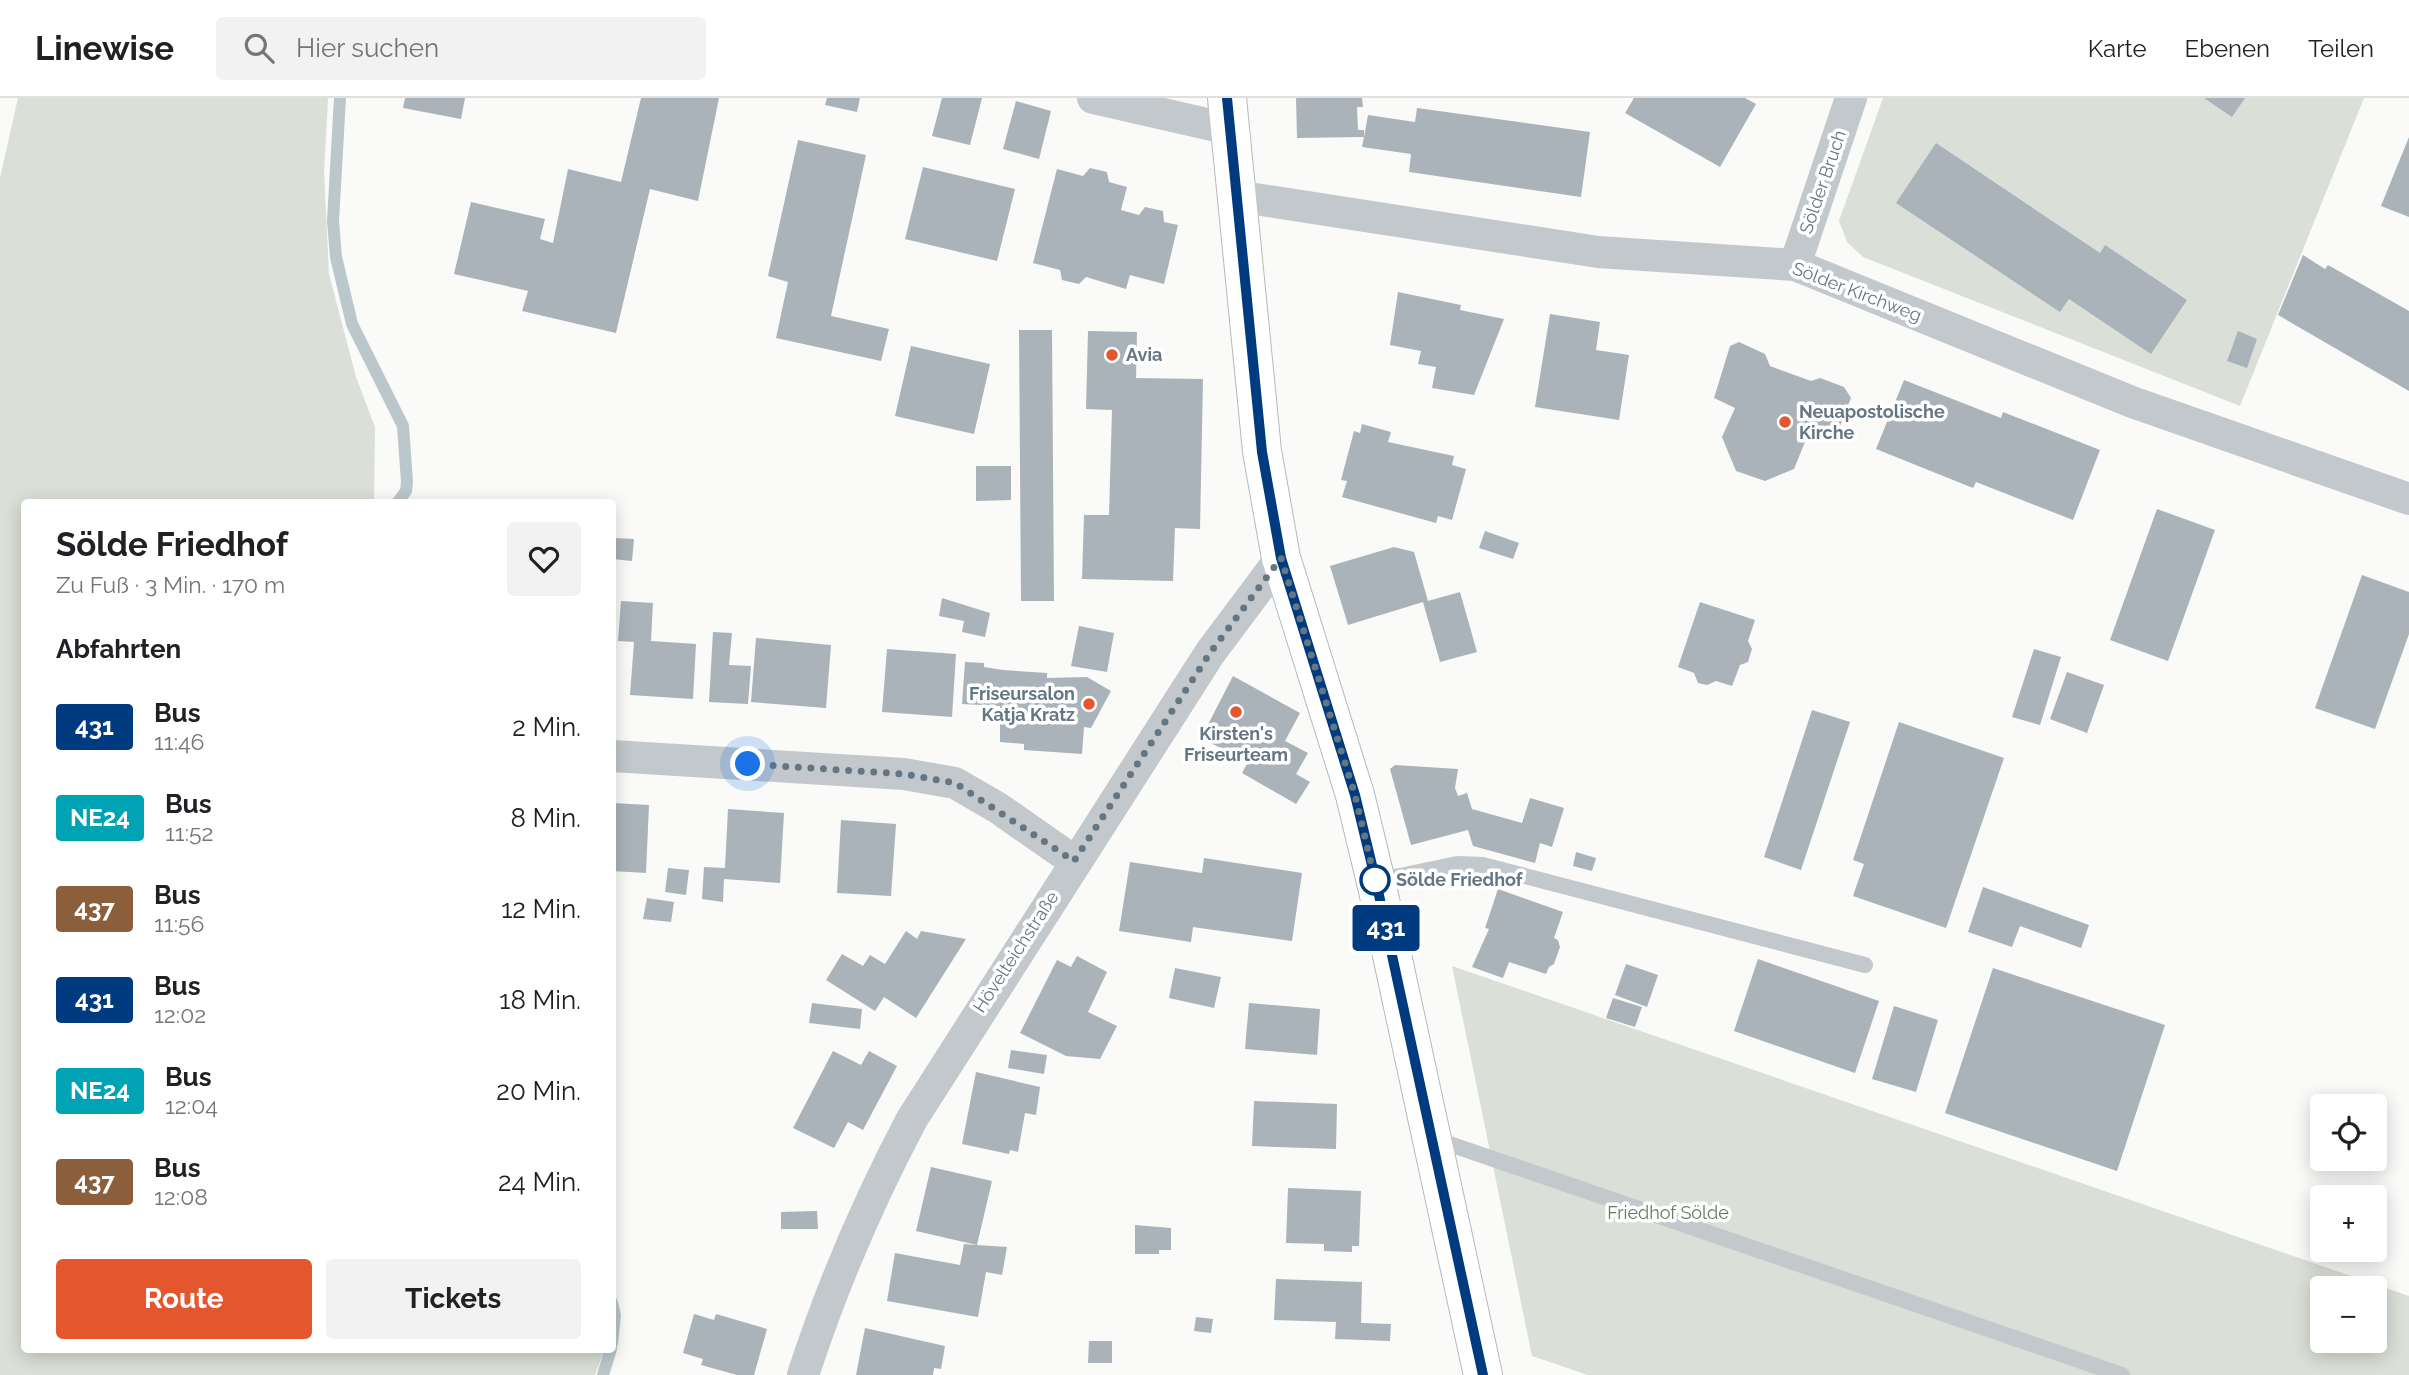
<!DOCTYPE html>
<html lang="de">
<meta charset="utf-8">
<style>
body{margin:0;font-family:Raleway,sans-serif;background:#f2f2f2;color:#202124;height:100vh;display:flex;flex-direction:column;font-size:26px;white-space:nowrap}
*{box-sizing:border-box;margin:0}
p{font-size:23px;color:#757577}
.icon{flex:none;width:38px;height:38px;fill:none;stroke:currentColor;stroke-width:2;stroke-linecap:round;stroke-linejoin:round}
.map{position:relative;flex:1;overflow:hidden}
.drawer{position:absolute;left:21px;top:401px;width:595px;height:854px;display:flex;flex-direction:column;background:#fff;border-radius:7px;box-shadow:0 4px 18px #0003}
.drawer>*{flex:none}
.badge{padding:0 14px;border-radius:5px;font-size:24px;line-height:46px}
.controls{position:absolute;left:2310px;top:996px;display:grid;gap:14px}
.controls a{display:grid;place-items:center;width:77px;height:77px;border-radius:7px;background:#fff;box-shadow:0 4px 18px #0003;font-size:35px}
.you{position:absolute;width:35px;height:35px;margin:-18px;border:5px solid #fff;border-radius:50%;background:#1a73e8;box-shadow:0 0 0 10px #1a73e833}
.map>.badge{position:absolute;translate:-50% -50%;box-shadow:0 0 0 4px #fff}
h2{padding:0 35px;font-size:26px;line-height:63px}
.round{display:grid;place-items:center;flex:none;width:74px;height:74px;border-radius:7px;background:#f2f2f2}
.headline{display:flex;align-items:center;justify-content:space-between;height:119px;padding:0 35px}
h1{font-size:33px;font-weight:700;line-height:52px}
.cta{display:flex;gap:14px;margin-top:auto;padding:14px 35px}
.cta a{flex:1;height:80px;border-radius:7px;background:#e4572e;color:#fff;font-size:28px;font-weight:700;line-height:80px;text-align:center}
.cta a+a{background:#f2f2f2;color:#202124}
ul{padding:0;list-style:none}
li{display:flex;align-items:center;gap:21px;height:91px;padding:0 35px}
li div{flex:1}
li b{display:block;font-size:26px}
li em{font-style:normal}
li .badge{min-width:77px;font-weight:700;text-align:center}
header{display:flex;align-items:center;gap:42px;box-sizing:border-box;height:98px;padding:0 35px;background:#fff;border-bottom:2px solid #e0e0e0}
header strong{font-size:33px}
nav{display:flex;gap:38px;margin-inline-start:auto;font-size:24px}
.search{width:490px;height:63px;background:#f2f2f2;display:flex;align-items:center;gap:18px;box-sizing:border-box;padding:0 24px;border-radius:7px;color:#757577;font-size:26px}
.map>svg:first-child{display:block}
</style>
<header>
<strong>Linewise</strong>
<div class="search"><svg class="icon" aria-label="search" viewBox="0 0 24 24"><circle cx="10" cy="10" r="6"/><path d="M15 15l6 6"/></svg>Hier suchen</div>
<nav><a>Karte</a><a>Ebenen</a><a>Teilen</a></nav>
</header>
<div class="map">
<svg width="2409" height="1277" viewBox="0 0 2409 1277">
<rect width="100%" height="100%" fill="#fafaf8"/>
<path fill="#dadfd7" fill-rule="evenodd" d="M18,0H328L324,74L329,176L356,279L375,329L374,404H24V1251H605L595,1277H0V80Z
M1883,0H2364L2240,308L1863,159L1847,144L1839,123Z
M1452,868L2409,1198V1277H1588L1532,1258ZM2322,1190H2375V1242H2322Z"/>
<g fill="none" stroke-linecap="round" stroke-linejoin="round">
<path stroke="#bbc7cb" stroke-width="12" d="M340,0L333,123L336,159L352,226L403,328L407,384L406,393L398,404
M612,1205L615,1217L612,1246
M603,1277L611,1251"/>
</g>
<path fill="#aab3b9" d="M405,0H465L461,21L403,10Z
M641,0H719L698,103L650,91L616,235L522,213L528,193L454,176L471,104L545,121L540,141L553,145L568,71L621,84Z
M827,0H860L857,14L825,7Z
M942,0H982L970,47L932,38Z
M1296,0H1362L1363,9H1357L1358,32H1364V39L1368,17L1415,24L1417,10L1590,34L1581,99L1409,74L1411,56L1362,49L1364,39L1297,40Z
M1634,0H1745L1756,6L1720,69L1625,15Z
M2204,0H2245L2232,19Z
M1016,3L1051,13L1039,61L1003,51Z
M2409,39V119L2381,108Z
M798,42L866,57L831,218L889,231L881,263L776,240L788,184L768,178Z
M1936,45L2100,155L2105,147L2187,202L2151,256L2069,201L2060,214L1896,105Z
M923,69L1015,91L997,163L905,141Z
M1090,70L1107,74L1109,84L1127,89L1121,112L1139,117L1145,109L1163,113L1164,124L1178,127L1164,186L1130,177L1126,191L1086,179L1079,186L1062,182L1060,172L1033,165L1057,71L1083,78Z
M2303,157L2325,171L2328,167L2409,213V293L2278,217Z
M1398,194L1461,207L1460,212L1504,221L1474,297L1432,290L1436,269L1418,266L1421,253L1390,247Z
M1550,216L1600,224L1596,252L1629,257L1619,322L1535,309Z
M1019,232H1052L1054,503H1021Z
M1088,233L1137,234L1136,280L1203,281L1200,431L1175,430L1173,483L1082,481L1084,417H1109L1112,312L1086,311Z
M2238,233L2257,241L2247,270L2227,263Z
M1739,244L1765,256L1770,268L1811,283L1820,280L1844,289L1851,300L1834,343L1818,338L1807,339L1794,371L1765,383L1736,373L1722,339L1735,310L1714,300L1730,248Z
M911,248L990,266L974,336L895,318Z
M1904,282L2001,320L2003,314L2100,352L2073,422L1976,384L1973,390L1876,351Z
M1362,326L1391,334L1388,344L1454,358L1452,367L1466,371L1452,422L1438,418L1436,425L1342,399L1347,383L1341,382L1354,333L1360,335Z
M976,368H1011V402L976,403Z
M2157,411L2215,432L2168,563L2110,542Z
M1485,433L1519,445L1513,461L1479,450Z
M614,440L634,441L632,463L612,461Z
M1394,449L1414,454L1428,503L1460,494L1477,554L1440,564L1423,504L1348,527L1330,468Z
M2362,477L2409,494V536L2375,631L2315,610Z
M942,500L990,515L985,539L962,534L964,523L939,518Z
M621,503L653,505L651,543L696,546L693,601L630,597L634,544L618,543Z
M1700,504L1755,522L1748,543L1752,551L1748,564L1740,567L1732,588L1716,583L1707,587L1698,585L1694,575L1678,569Z
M1079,528L1114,535L1107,574L1071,568Z
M713,534L732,535L729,567L751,568L748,606L709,604Z
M756,540L831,547L826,610L751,604Z
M887,551L956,556L952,619L882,614Z
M2034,551L2061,559L2040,627L2012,619Z
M965,564L984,565V569L1003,572L1047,575V580L1087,579L1111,593L1091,630L1084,629L1082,656L1024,652V646L1000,644V608L962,606Z
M2067,574L2104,587L2087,635L2050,621Z
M1233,578L1300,615L1285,643L1308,655L1296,676L1310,684L1296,706L1242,675L1248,664L1201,640Z
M1812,612L1850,624L1801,772L1764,759Z
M1899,624L2004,660L1946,830L1853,798L1864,766L1853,762Z
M1395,667L1458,671L1455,690L1458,698L1467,695L1472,711L1522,725L1530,700L1564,710L1552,749L1540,745L1535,765L1473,748L1468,732L1411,747L1390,671Z
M612,705L649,707L646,775L612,773Z
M728,711L784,715L780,785L724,781L723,804L702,801L704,769L725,770Z
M841,722L896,726L891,798L837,795Z
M1576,754L1596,760L1592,773L1573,768Z
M1204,760L1302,775L1292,843L1193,829L1191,844L1119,833L1130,764L1202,775Z
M668,770L689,772L686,797L665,794Z
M1983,789L2089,827L2081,850L2020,828L2012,849L1968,834Z
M1498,791L1563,814L1554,840L1558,842L1560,849L1554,866L1549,869L1546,876L1509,864L1503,880L1472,869L1489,831L1485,830Z
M647,800L674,804L671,824L643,821Z
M906,833L917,841L921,833L966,841L916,920L884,899L875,913L826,882L842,856L863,868L870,857L885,866Z
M1077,858L1107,874L1088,914L1117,928L1100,961L1066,958L1020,935L1057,862L1071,869Z
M1758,861L1879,903L1855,975L1734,933Z
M1626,866L1658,877L1647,909L1615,897Z
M1175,870L1221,879L1214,910L1169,900Z
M1993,870L2165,927L2117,1073L1945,1015Z
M1613,900L1642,909L1635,929L1606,920Z
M812,905L862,911L860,931L809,925Z
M1249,905L1320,911L1317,957L1245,951Z
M1894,908L1938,922L1916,994L1872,981Z
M1011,952L1047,957L1044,976L1008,970Z
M833,953L861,967L869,953L897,968L863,1032L848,1024L834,1050L793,1030Z
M976,974L1040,989L1036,1017L1025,1015L1018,1054L1010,1052L1009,1056L962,1046Z
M1254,1003L1337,1006L1336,1051L1252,1048Z
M931,1069L992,1083L977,1147L1007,1149L1002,1177L986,1174L978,1219L887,1203L895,1155L960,1167L964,1146L977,1147L916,1133Z
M1288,1090L1361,1093L1359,1148H1352V1154L1324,1153V1146L1286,1145Z
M817,1113L818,1131H781V1114Z
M1135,1127L1171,1130V1152H1159V1156H1135Z
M1276,1181L1362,1184L1361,1225L1391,1226L1390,1243L1335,1241L1336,1224L1274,1222Z
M694,1216L714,1222L716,1216L767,1231L754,1277H737L701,1267L703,1261L683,1255Z
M1196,1219L1213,1221L1211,1235L1194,1233Z
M865,1230L945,1248L941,1271L934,1270L933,1277H856Z
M1089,1243H1112V1265H1088Z"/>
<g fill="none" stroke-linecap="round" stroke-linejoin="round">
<g stroke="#b3babf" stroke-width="40">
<path id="secondary" d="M1227,0L1262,353L1281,460L1355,697L1377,788L1483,1277"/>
</g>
<path stroke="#c3c8cc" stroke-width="16" d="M1376,783L1457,766L1483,767L1865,867
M1435,1041L2122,1277"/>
<path stroke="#c3c8cc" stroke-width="32" d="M1093,0L1229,31
M1236,98L1598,154L1795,167L2132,304L2409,401
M1795,167L1851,0
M612,658L904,676L955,685L998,710L1074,763
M803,1277C832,1188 868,1104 912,1021L1210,555L1281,460"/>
<use href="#secondary" stroke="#fff" stroke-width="38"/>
</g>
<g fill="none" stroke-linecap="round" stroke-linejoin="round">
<g stroke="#fff" stroke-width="16">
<path id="line" d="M1227,0L1262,354L1281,460L1355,697L1377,788L1483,1277"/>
</g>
<use href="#line" stroke="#003b80" stroke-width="10"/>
<path stroke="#657683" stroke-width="7" stroke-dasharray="0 12.6" d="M748,666L904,676L955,685L1074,763L1210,555L1281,460L1355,697L1375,782"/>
</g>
<g fill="#e4572e" stroke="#fff" stroke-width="2.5">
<circle cx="1112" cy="257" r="7"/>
<circle cx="1785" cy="324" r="7"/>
<circle cx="1089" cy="606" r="7"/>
<circle cx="1236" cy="614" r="7"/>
</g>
<circle fill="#fff" stroke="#003b80" stroke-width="3.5" cx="1375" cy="782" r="14"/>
<g text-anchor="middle" stroke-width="7" stroke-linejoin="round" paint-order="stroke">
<g font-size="18" fill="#657683" stroke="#fff">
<text transform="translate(1823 84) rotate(-71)" y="6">Sölder Bruch</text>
<text transform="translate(1857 194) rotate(21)" y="6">Sölder Kirchweg</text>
<text transform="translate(1016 854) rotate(-57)" y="6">Hövelteichstraße</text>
</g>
<g font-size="18" font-weight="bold" fill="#657683" stroke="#fff" text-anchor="start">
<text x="1126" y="263">Avia</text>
<text x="1799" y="320">Neuapostolische<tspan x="1799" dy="21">Kirche</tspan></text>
<text x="1075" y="602" text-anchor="end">Friseursalon<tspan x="1075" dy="21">Katja Kratz</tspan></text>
<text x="1236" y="642" text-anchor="middle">Kirsten's<tspan x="1236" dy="21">Friseurteam</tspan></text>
</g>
<g font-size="18" font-weight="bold" fill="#657683" stroke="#fff" text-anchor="start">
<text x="1396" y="788">Sölde Friedhof</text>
</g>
<g font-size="18" fill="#687a64" stroke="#fff">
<text x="1668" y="1121">Friedhof Sölde</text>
</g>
</g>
</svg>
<div class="controls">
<a><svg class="icon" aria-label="locate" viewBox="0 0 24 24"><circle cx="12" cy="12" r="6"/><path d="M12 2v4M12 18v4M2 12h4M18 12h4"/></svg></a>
<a>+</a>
<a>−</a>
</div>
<div class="you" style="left:748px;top:666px"></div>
<b class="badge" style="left:1386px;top:830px;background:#003b80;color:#fff">431</b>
<section class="drawer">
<div class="headline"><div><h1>Sölde Friedhof</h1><p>Zu Fuß · 3 Min. · 170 m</p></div><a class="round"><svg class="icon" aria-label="heart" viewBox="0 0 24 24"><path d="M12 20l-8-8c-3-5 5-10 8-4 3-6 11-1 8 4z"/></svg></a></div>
<h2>Abfahrten</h2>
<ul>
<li><span class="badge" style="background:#003b80;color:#fff">431</span><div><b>Bus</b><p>11:46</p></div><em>2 Min.</em></li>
<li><span class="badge" style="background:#00a3b4;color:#fff">NE24</span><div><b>Bus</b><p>11:52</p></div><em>8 Min.</em></li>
<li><span class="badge" style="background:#8b5e3c;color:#fff">437</span><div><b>Bus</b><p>11:56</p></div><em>12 Min.</em></li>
<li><span class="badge" style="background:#003b80;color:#fff">431</span><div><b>Bus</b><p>12:02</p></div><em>18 Min.</em></li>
<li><span class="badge" style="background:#00a3b4;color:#fff">NE24</span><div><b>Bus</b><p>12:04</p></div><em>20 Min.</em></li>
<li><span class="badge" style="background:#8b5e3c;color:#fff">437</span><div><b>Bus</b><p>12:08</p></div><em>24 Min.</em></li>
</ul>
<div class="cta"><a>Route</a><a>Tickets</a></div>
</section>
</div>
